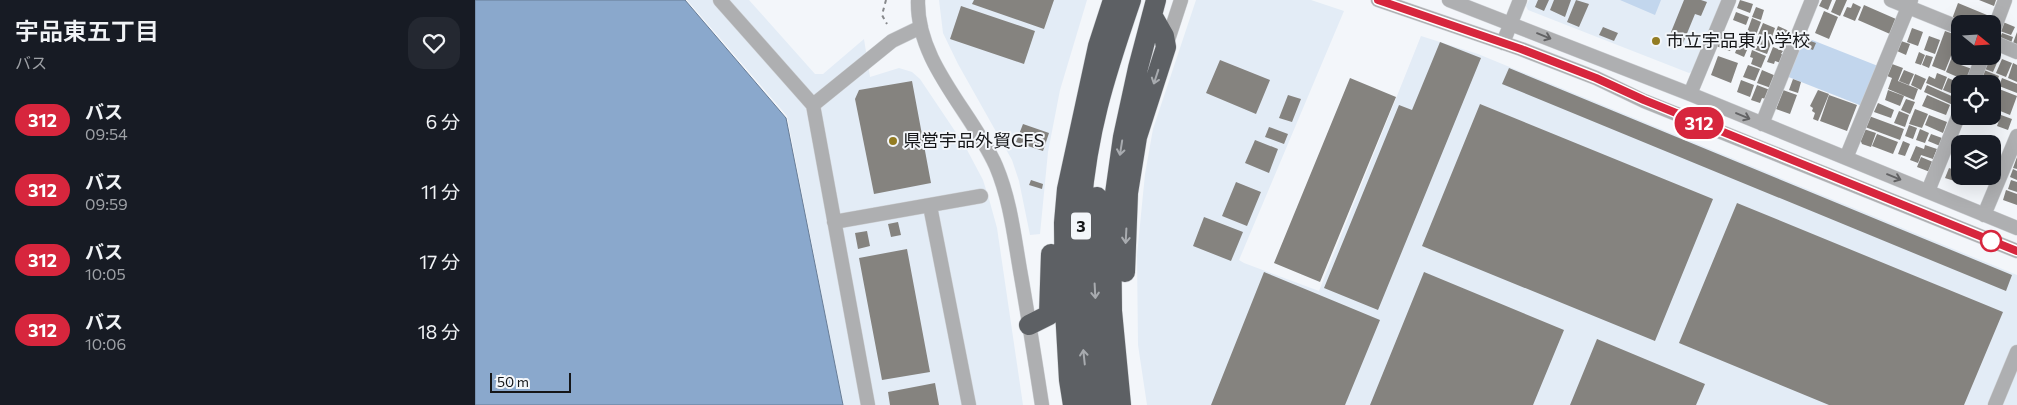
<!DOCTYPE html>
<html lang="ja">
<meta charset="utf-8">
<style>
body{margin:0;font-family:Commissioner,"Noto Sans JP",sans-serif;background:#242831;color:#f1f3f6;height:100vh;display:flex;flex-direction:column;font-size:19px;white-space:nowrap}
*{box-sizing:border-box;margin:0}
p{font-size:16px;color:#9ea1a6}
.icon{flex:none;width:28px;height:28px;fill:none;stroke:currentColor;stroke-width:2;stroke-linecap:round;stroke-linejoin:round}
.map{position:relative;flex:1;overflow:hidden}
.sheet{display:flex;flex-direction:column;background:#171b24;width:475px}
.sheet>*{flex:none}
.badge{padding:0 10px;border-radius:16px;font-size:18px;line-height:32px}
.needle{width:32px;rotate:108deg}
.controls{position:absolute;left:1476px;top:15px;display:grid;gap:10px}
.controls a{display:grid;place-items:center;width:50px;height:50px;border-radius:10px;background:#171b24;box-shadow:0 5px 20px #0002;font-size:25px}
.scale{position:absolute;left:15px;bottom:12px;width:81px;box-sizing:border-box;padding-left:5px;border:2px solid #151618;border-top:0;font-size:14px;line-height:18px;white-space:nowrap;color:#151618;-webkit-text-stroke:4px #f3f6fa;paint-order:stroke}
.map>.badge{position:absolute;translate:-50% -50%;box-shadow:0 0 0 2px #fff}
.round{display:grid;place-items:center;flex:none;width:52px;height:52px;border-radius:15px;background:#242831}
.summary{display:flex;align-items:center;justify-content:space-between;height:85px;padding:0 15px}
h1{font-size:24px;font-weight:600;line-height:38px}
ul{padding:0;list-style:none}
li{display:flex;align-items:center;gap:15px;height:70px;padding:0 15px}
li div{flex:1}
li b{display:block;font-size:19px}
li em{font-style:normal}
li .badge{min-width:55px;font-weight:700;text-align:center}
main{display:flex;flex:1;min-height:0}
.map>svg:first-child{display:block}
</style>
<main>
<section class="sheet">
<div class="summary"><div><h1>宇品東五丁目</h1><p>バス</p></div><a class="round"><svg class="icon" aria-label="heart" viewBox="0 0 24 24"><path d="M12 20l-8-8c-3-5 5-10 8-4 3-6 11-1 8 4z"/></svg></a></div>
<ul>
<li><span class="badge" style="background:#d7263d;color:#fff">312</span><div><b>バス</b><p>09:54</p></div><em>6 分</em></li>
<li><span class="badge" style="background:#d7263d;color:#fff">312</span><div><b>バス</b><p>09:59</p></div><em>11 分</em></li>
<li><span class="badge" style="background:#d7263d;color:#fff">312</span><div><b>バス</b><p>10:05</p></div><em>17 分</em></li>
<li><span class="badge" style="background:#d7263d;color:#fff">312</span><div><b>バス</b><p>10:06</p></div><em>18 分</em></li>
</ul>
</section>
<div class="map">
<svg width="1542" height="405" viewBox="0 0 1542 405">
<rect width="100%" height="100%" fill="#f3f6fa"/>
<path fill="#e3ecf6" d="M212,0H274L340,74H348L389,39L395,77L424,68L437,72L445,79L490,146L508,180L514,199L522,228L548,405H368L312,116Z
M464,0H612L585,90L573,152L565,234L555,235L544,181L537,160L483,64L468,33Z
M721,0H836L869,11L764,260L769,263L844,291L946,36L1003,54L1542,275V405H672L663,345L662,255L670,174L678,129Z
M1054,0H1247L1217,72L1214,73L1053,10L1051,6Z"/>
<path fill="#c2d6ed" d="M1145,0H1186L1180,15Z
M1327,36L1403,66L1387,106L1311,76Z"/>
<path fill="#8aa8cc" stroke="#677c96" d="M0,0H210L311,118L368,405H0Z"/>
<path fill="#85837f" d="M499,0H579L569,29L497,4Z
M1063,0H1074L1069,11L1060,7Z
M1079,0H1096L1090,17L1075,10Z
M1101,0L1114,4L1104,27L1092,22Z
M1209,0H1226L1232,2L1226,16L1220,14L1206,48L1192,42Z
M1265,0L1278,4L1275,13L1262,8Z
M1347,0H1357L1353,10L1344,6Z
M1361,0H1372L1365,16L1356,12Z
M1504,0H1521L1519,6Z
M1378,3L1386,7L1380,21L1368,16L1372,7L1376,8Z
M1483,3L1512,15L1509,24H1488L1477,19Z
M1389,5L1421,19L1415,34L1383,20Z
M486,6L560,31L549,64L475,39Z
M1281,7L1289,10L1286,20L1277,17Z
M1349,11L1363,17L1354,39L1340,33Z
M1261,12L1274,17L1271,25L1258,20Z
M1277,18L1286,22L1281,35L1272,32Z
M1528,22L1540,27L1536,35L1525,31Z
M1288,23L1300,28L1296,40L1283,35Z
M1303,26L1316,32L1311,45L1298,40Z
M1128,27L1143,33L1139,41L1124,35Z
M1437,28L1448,32L1443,46L1432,42Z
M1470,31L1484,36L1470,71L1457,66Z
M1268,32L1278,36L1269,57L1260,53Z
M1542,32V45L1538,43Z
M1246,33L1260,38L1255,51L1241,46Z
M1527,33L1538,37L1536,43L1525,38Z
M1283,36L1297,41L1292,54L1278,49Z
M1454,36L1465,40L1460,54L1449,50Z
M1485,38V56H1492L1491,59L1479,55Z
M1330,39L1341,43L1338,50L1327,46Z
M1426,41L1435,44L1431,55L1422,51Z
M965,42L1006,58L903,310L849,288L924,105L937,110Z
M1298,47L1308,51L1306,54L1309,55L1306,63L1300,61L1299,64L1292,62Z
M1277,50L1291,56L1286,68L1276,64L1278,58L1275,57Z
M1444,52L1450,55L1446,65L1440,63Z
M1518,53L1525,56L1518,72L1510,69Z
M1451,55L1458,57L1454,68L1447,65Z
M1243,56L1263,63L1256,83L1236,75Z
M1477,57L1487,61L1486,65L1497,69L1492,81L1471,72Z
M1527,59L1537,63L1531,77L1521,73Z
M745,60L795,80L781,114L731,93Z
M1538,63L1542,65V82L1533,78Z
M1417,64L1428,68L1423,81L1443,89L1439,100L1413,89L1417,78L1412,76Z
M1273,65L1285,69L1280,81L1268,77Z
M1034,68L1537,275L1531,291L1027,84Z
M1287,70L1301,76L1296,88L1282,83Z
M1429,70L1439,74L1434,85L1424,81Z
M1509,70L1524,76L1521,84L1506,78Z
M1462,73L1472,77L1467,90L1451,83L1454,76L1460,79Z
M1440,74L1451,79L1446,90L1436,85Z
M875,78L921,97L845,282L799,263Z
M1473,78L1485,83L1483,96L1468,90Z
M1527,78L1542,84V93L1524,86Z
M1318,79L1326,82L1323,93L1314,90Z
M1266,80L1279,85L1275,97L1262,92Z
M437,81L456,183L399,194L380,99L384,90Z
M1282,85L1295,90L1291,99L1287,98L1285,103L1276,100Z
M1452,85L1481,98L1478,105L1449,92Z
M1519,87L1542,96L1535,115L1518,108Z
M1308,90L1322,95L1315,114L1301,109Z
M1343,90L1354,94L1343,121L1338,119L1340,113L1337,111L1338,108L1335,106Z
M1413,90L1429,96L1425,106L1410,100Z
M813,95L826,99L817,122L804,118Z
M1354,95L1382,105L1372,131L1345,121Z
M1452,95L1475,105L1471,115L1447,106Z
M1431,99L1440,102L1435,114L1426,110Z
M1403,103L1419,110L1416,118L1399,112Z
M1005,104L1238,199L1180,341L947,246Z
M1440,109L1453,114L1447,128L1434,124Z
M1424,111L1434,115L1430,127L1419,123Z
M1454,115L1472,122L1468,133L1450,125Z
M1526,115L1537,119L1533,130L1522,126Z
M1394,116L1429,129L1425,140L1390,127Z
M548,124L574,133L568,151L541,142Z
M1434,125L1442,128L1438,139L1430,136Z
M794,127L813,134L809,144L790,137Z
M1389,129L1401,133L1396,147L1387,144L1385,139Z
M1445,129L1454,133L1450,143L1441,140Z
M1402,134L1423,142L1418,154L1397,146Z
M1456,134L1467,138L1465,146L1453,141Z
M1484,139L1491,141L1490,144H1485V152L1480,149Z
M780,140L803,149L794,173L770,163Z
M1428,141L1435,144L1430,156L1423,154Z
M1450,145L1462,149L1458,159L1446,155L1443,163L1435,160L1441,146L1449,149Z
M1480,154L1485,156V169L1476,165Z
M1446,157L1458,162L1455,172L1442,167Z
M1542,157V169L1538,168Z
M1474,168L1485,172V176H1488L1486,183L1470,178Z
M1538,169L1542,171V180L1535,177Z
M556,180L568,184L567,189L554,185Z
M1536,180L1542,182V192L1533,189Z
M761,182L786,192L772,226L747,216Z
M1531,190L1542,194V205L1528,200Z
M1262,203L1528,312L1489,405H1354L1204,343Z
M729,217L768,232L756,261L718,246Z
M423,222L426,235L416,237L413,224Z
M392,231L395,246L383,249L380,233Z
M432,249L455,372L407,380L384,258Z
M789,272L905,320L870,405H736Z
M949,272L1089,330L1058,405H895Z
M1122,339L1230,384L1221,405H1095Z
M460,383L464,405H415L413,392Z"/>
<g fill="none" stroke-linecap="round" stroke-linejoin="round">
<g stroke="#cfd2d6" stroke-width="15">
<path id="minor" d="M245,0L338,105L393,405
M443,0C441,62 497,112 521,166C535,199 539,235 545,270C553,315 560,360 567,405
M903,0L1046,49L1121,78L1169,101L1542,251
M974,0L1215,94L1542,228
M1416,0L1485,28
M1518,32L1530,0
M1518,42L1542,52
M1028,43L1045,0
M691,46L706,0
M1497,84L1508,56
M1215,94L1254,0
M338,105L417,41L446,27
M1287,124L1337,0
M1371,158L1436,0
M1453,191L1485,112
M455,206L494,405
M1509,215L1542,136
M359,222L506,196
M1520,405L1542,352"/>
</g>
<g stroke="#cfd2d6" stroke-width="21">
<path id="highway" d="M622,197C616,266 622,336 631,405
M650,272L653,193L662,137L691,47L689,36L677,15
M554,325L574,315L576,254
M598,405L594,380L590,310L589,223L592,189L623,46L638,0
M616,405C611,374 607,342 605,310C600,245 607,169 623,106C632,70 644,35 656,0
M646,405L637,311L636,222L648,137L663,68L681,0"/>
</g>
<path stroke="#86888b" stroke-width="2" stroke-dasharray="4 4" stroke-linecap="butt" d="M411,0L407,15L412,24"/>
<use href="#minor" stroke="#aeafb1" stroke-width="14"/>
<use href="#highway" stroke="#5d6064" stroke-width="20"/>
</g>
<defs><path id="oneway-shaft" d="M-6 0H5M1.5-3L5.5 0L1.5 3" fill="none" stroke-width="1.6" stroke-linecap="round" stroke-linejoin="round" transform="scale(1.25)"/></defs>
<g stroke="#626264">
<use href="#oneway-shaft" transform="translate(1069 36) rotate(22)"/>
<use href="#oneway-shaft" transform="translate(1268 116) rotate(23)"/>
<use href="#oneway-shaft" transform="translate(1419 177) rotate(22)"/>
</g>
<g stroke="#a8abaf">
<use href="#oneway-shaft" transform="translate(681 77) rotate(108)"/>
<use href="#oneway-shaft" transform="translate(646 148) rotate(99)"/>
<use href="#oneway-shaft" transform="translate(651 236) rotate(93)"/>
<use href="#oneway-shaft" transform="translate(620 291) rotate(87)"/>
<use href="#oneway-shaft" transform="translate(609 357) rotate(-96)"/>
</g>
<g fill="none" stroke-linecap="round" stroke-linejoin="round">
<g stroke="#fff" stroke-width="11">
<path id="line" d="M903,0L1046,49L1121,78L1169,100L1542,251"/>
</g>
<use href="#line" stroke="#d7263d" stroke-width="8"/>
</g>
<g fill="#937c23" stroke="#f3f6fa" stroke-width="2">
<circle cx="1181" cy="41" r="5"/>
<circle cx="418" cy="141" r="5"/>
</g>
<circle fill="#fff" stroke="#d7263d" stroke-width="2.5" cx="1516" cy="241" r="10"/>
<g text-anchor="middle" stroke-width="4" stroke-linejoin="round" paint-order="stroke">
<rect fill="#f3f6fa" stroke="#58595c" stroke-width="1" x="596" y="212.5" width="20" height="27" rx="4"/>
<g font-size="16" font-weight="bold" fill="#151618">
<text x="606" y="232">3</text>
</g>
<g font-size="18" fill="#151618" stroke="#f3f6fa" text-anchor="start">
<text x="1191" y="47">市立宇品東小学校</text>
<text x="428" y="147">県営宇品外貿CFS</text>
</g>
</g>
</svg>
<div class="controls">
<a><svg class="needle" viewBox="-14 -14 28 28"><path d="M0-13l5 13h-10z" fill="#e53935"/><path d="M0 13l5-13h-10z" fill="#9ea1a6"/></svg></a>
<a><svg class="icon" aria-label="locate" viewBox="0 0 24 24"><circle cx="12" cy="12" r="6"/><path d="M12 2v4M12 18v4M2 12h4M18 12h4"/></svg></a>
<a><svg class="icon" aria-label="layers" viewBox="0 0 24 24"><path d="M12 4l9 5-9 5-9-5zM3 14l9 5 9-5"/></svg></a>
</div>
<div class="scale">50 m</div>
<b class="badge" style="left:1224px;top:123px;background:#d7263d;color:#fff">312</b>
</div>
</main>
